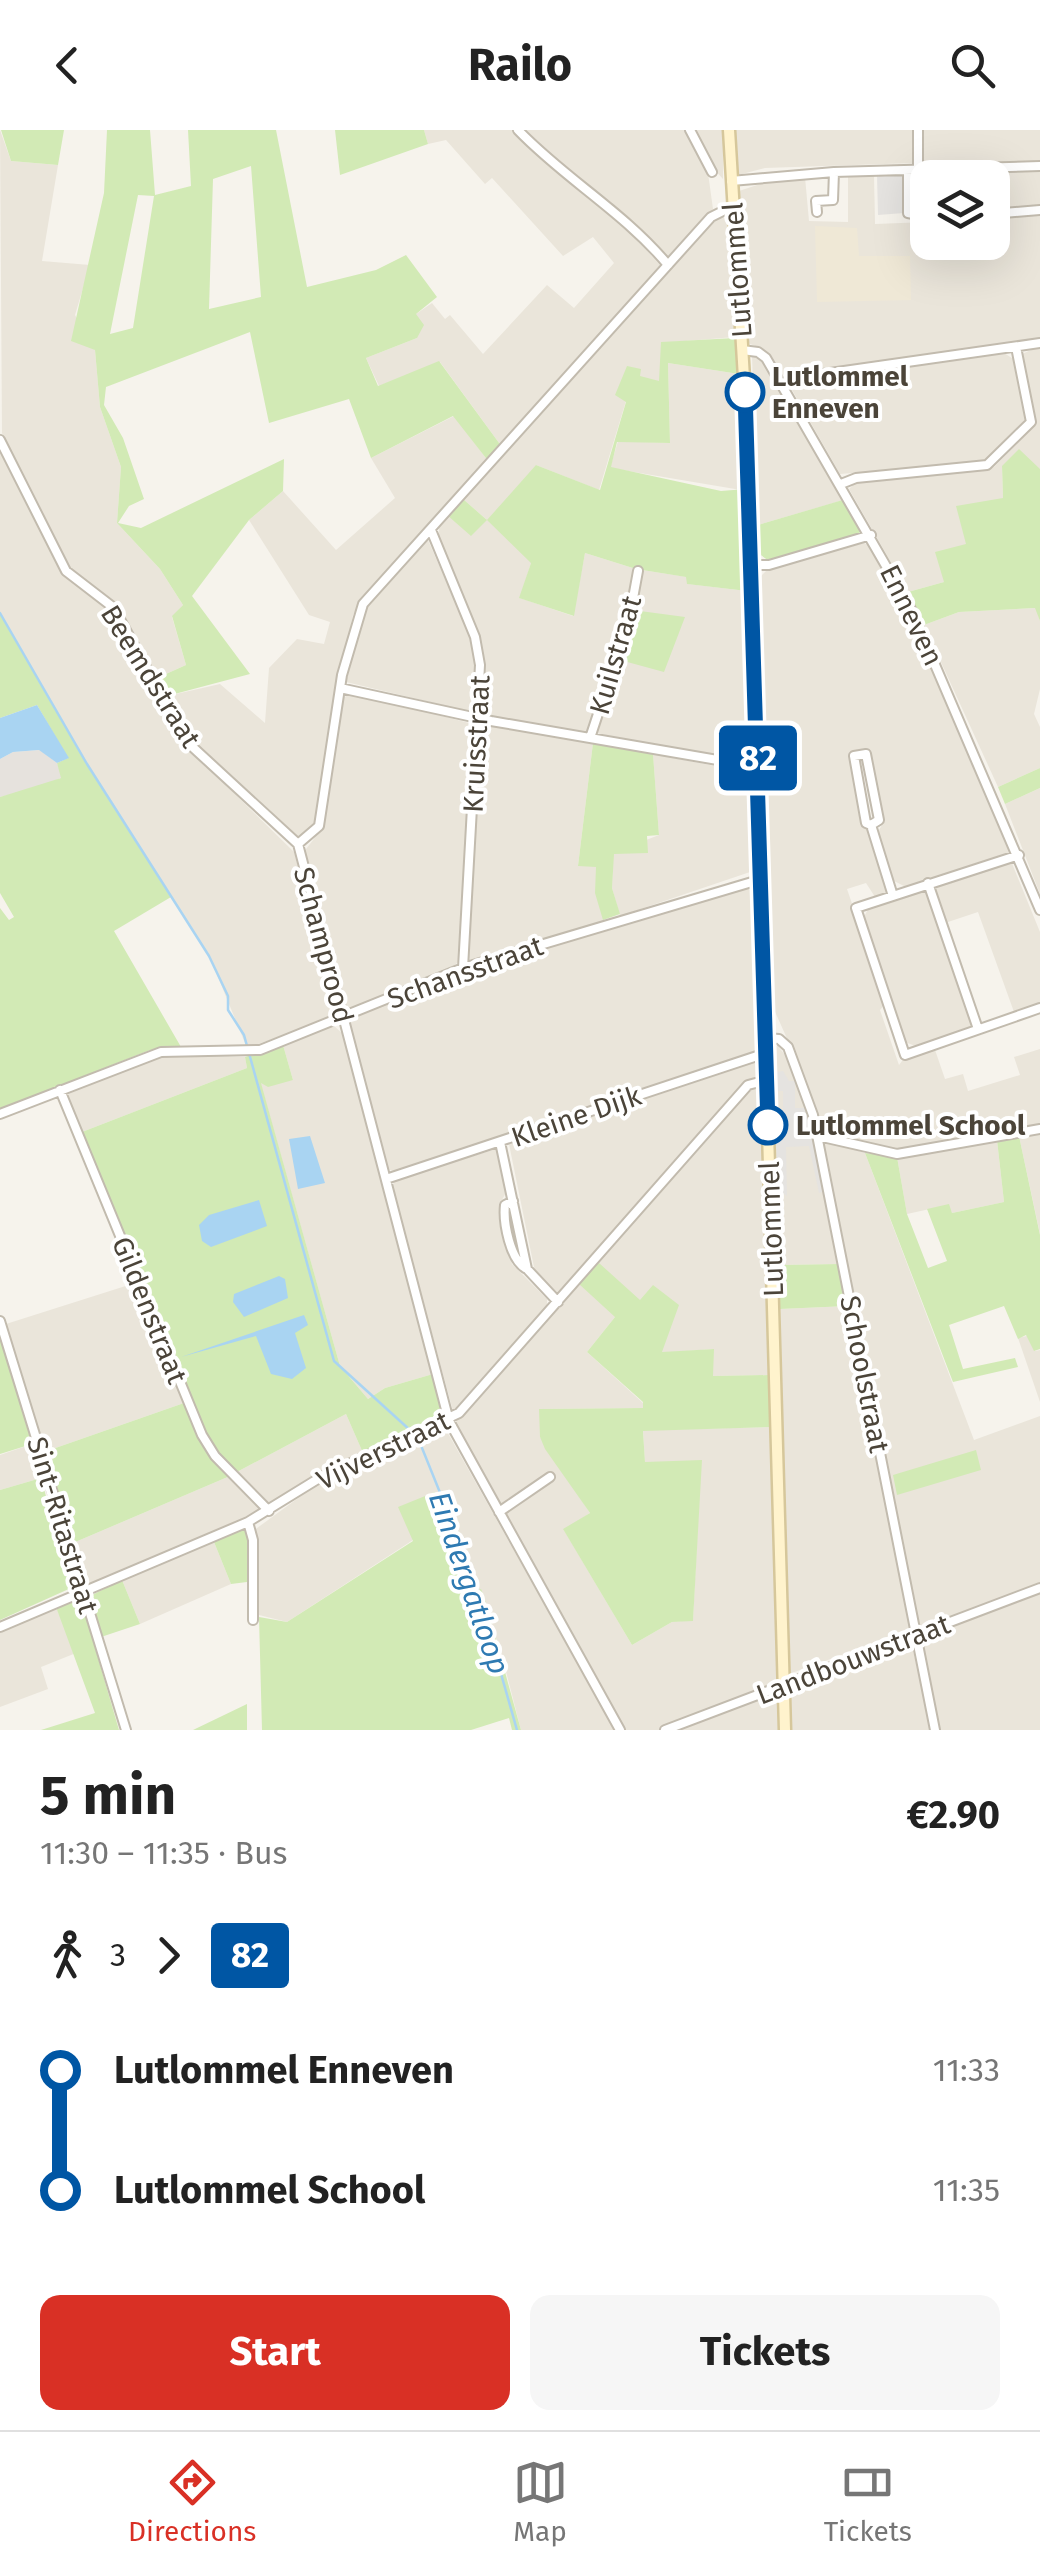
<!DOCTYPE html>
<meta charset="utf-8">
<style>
body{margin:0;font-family:"Fira Sans",sans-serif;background:#f6f6f6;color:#222;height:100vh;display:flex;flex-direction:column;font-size:38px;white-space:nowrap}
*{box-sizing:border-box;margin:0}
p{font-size:32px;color:#767676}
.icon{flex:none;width:55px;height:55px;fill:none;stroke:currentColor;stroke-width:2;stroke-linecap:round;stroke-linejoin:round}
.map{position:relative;height:1600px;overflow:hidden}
.drawer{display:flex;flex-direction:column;background:#fff;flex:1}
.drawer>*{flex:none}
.badge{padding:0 20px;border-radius:8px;font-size:35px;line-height:65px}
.fabs{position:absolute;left:910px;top:30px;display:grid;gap:20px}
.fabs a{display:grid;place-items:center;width:100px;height:100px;border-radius:20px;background:#fff;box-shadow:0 10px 40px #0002;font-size:50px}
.map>.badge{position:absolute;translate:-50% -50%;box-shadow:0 0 0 5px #fff}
.legs{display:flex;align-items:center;gap:15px;height:110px;padding:0 40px;font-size:32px}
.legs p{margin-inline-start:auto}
.headline{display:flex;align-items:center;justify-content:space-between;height:170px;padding:0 40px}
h1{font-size:55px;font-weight:700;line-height:75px}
.primary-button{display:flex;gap:20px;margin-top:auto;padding:20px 40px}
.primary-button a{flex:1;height:115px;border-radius:20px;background:#d93025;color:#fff;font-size:40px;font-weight:700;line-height:115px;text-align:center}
.primary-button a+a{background:#f6f6f6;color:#222}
ul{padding:0 40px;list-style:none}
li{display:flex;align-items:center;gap:35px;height:120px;font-size:38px}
li i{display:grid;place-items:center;width:15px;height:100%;margin:0 12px;background:currentColor}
li i::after{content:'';width:25px;height:25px;margin:-12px;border:8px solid;border-radius:50%;background:#fff}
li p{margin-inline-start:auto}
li:first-child i{background:linear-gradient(#0000 50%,currentColor 0)}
li:last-child i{background:linear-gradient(currentColor 50%,#0000 0)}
header{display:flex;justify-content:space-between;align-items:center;height:130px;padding:0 40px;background:#fff;font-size:45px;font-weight:700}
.dock{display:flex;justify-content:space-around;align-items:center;height:140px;border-top:2px solid #e0e0e0;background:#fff;font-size:28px;color:#767676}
.dock a{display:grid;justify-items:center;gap:5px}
.dock .active{color:#d93025}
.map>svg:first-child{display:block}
</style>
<header><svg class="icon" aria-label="back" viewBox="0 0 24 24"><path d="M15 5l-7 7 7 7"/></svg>Railo<svg class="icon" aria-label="search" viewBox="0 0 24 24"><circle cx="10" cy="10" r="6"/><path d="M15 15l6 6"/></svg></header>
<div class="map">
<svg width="1040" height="1600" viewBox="0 0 1040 1600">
<rect width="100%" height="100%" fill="#f6f3ec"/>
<path fill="#eae5da" d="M0,0L11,31L58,35L42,131L90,135L75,185L95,220L100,277L121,337L117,393L160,439L183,475L172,487L186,535L157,548L119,477L69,438L2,303Z
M424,0H513L541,29L609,80L660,135L502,317L440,232L379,256L366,228L417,208L416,184L432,173L445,189L450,185L483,224L547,155L574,178L614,133L593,107L563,126L492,48L485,54L446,10L428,14Z
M524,0H686L708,43L713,79L666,128L611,72L547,25Z
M695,0H723V49L713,38Z
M735,0H914V33L765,38L738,45Z
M922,0H1040V31L926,36L922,32Z
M1040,40V76L993,80L992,48H928L927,83H922L921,44Z
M848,45H874L875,94L927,92L928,112H992L993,87L1040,84V209L781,245L760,218L748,213L739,61L778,48L805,47L809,91L848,92Z
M716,85L728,89L735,207L661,213V253L633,248L599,360L536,335L531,433L520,468L573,486L585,423L636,439L627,487L589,599L584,604L490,587L483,580L479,507L439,413V395L447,385L486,389L463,369Z
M1040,216V339L1002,336L1003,368L944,452L908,462L849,359L856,352L994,337L1034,296L1022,224Z
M1004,223L1015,230L1027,291L985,332L840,344L792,260L816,248Z
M752,226L762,229L847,369L758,395Z
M668,233L739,244L747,361L610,338L618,311L670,313Z
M454,286L489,332L364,467L353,485L337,558L316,691L312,702L299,707L199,618L167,566L220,554L265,593L269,538L297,509L324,514L330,492L309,485L249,390L283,361L336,420L395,368L371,328Z
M0,321L63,443L112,481L175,605L294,722L337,879L334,887L247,918L209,825L87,634L0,483Z
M428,410L473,513L477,536L472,582L346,552L367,473Z
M864,413L873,417L900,465L1011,723L906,757L890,749L876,705L882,695L867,618L849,622L864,698L870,702L889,762L877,770L866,753L847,759L886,873L880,880L899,935L905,927L934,917L945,949L963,944L968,961L1020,945L1014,927L1040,919V995L897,1020L867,1016L819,998L807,953L772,875L759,448L768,439Z
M642,440L687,447L688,454L747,461L753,627L749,633L596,603L633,488Z
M1036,478L1040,491V559L1034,584L1040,597V638L998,657L924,495L959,482Z
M352,563L473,594L460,830L452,838L349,879L343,876L303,723L320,701L341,569Z
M490,594L593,613L578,736H596V763L604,791L473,831L467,827L482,601Z
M653,624L751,643L756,740L620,786L612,758L613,723L659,705Z
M1040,658V764L1005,674Z
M1011,731L1040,802V874L1014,882L978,782L945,793L934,762L935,756Z
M753,753L760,916L756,921L397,1042L387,1039L349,896L352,888L453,845Z
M922,758L929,764L973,893L966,900L918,917L905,912L863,789L869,777Z
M333,895L343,904L433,1244L385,1258L368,1269L340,1236L260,951L293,950L283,915Z
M777,915L790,931L807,979L839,1134L779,1135L773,921Z
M165,925L245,927L247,938L82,1002L64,963Z
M760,929L758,945L744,953L558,1165L535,1142L509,1014Z
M754,955L761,958L769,1245L712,1246L713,1219L662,1223L640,1170L615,1187L587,1222L643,1273V1278L540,1279V1307L590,1383L564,1400L632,1515L672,1492L693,1490L701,1331L645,1333L643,1300L770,1297L780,1600H624L457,1300L456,1291Z
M1040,1002V1104L1019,1006Z
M997,1010L1004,1072L952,1083L948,1075L907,1084L897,1027Z
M827,1011L865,1023L974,1310L1040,1286V1453L926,1496L921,1497L916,1487L823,1016Z
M496,1019L507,1061L499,1075L512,1134L547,1169V1178L453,1281L392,1057L395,1050Z
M135,1153L184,1273L44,1322L6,1194Z
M848,1176L911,1500L789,1544L780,1179Z
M1027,1206L1035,1221L1040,1220V1272L1018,1208Z
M346,1284L363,1323L268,1375L235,1343Z
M445,1298L615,1600H521L500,1518L435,1362L413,1410L287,1492L255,1484L253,1401L323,1350Z
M32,1314L41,1348L0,1360V1325Z
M230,1346L263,1381L88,1456L73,1413Z
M214,1412L231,1454L140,1494L122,1450Z
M1040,1461V1600H938L921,1514L924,1505Z
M56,1477L76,1523L41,1537L48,1559L0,1577V1500Z
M911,1511L931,1600H791L790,1558L798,1552Z"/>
<path fill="#e6e2dd" d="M40,620L57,633L62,647L44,657L0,667V629L13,622Z"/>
<path fill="#efe8d6" d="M815,96L857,98L859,126H910L911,170L817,172Z"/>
<path fill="#d2eab5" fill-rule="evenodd" d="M1,0H64L58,35L11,31Z
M107,0H150L155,65L191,56L188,0H276L307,157L376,140L406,125L437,167L416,184L424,195L417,208L366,228L378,256L439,231L502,317L489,332L453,286L371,328L349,269L269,293L250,202L106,257L104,275L123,308L144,369L129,376L118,393L141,398L284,329L283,361L249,390L192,466L250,544L167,566L157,548L186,535L172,486L183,475L160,439L117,393L121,337L100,277L95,220L71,211L104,63ZM251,36L261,167L209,179L213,49ZM138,65L154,66L133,198L110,204Z
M335,0H424L428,14L340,45Z
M735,208L739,244L668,233L670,313L617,312L611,337L721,361L746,359L747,461L687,454L686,447L636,439L585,423L574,486L519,468L531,433L487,390L471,406L447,385L463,369L487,390L536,335L600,360L626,272L615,265L627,236L641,239L640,246L659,251L661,212Z
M1019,319L1040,339V491L1035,478L959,482L924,495L908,462L944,452L935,422L966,414L956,376L1003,368L1002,336Z
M846,369L863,397L858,405L769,431L758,423V395Z
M640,481L685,487L664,542L620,530L633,489Z
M0,483L87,634L171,767L114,801L181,917L150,920L0,979V778L9,790L14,787L0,763V667L61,648L57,633L68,628L37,575L0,588Z
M593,613L653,624L659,705L647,706L648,723L614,724L612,758L620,784L603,790L595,763L596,737L578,736Z
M1040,638V658L1005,674L998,657Z
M283,915L293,950L268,957L261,953L340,1236L368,1269L385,1258L433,1244L442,1286L363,1323L346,1284L235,1343L211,1316L82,1002L247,938L245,927Z
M1019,1006L1040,1105V1219L1034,1221L1026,1205L1018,1209L1004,1176L949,1195L963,1239L1015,1228L1018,1237L953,1252L865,1023L897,1027L907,1084L928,1138L947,1131L927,1079L949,1074L952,1083L1004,1072L997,1010Z
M599,1133L640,1170L653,1155L679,1175L662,1222L714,1219L713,1246L769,1245L770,1297L643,1301L645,1332L702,1330L693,1491L672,1492L632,1515L563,1399L590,1383L545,1319L540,1307L539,1279L643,1278V1272L587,1222L615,1187L579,1154Z
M839,1134L848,1176L780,1179L779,1135Z
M0,1207L32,1314L0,1324Z
M184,1273L209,1325L230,1346L73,1413L44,1322Z
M976,1320L981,1340L897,1365L893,1345Z
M41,1348L71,1458L0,1490V1360Z
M435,1362L473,1462L481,1459L484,1466L521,1600H512L509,1588L471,1600H262L259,1487L287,1492L413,1411L398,1377Z
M242,1400L248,1401C252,1417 252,1436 247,1452L231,1454L214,1412Z
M122,1450L140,1494L101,1507L92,1465Z
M72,1470L82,1473L119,1600H41L95,1583L56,1477Z
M247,1574V1600H193Z"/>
<path fill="#e5e3e0" d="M905,44L904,83L878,85L877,45Z
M783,941L789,951H795V978H805L825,1061L819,1063L809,1016L786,1017L787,1066L778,1060L776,1002L783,997V961H777L776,942Z"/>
<path fill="#a9d4f2" d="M37,575L69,628L57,633L39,620L13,622L0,629V588Z
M310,1006L325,1053L298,1059L289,1009Z
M259,1070L267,1096L211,1117L202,1111L199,1095L209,1085Z
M279,1146L285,1149L288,1168L244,1187L233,1172L234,1164Z
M304,1185L308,1195L295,1203L306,1238L292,1249L271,1244L256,1206L181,1227Z"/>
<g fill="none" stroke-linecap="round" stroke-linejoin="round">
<path stroke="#a9d4f2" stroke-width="2.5" d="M0,483L87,634L209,826L228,866V880L244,905L334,1231L411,1301
M418,1308L472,1442L517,1600"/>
<g stroke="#c2bbae" stroke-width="12">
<path id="street" d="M518,0C565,49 624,82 668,135
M690,0L712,42
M918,0V41
M908,41V83L928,87
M731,51L834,42L1040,36
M817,82L816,71L833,70L834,42
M992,84L1040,80
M742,220L758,222L766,228L912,481L1040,780
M784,256L816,245L1040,213
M0,310L66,441L114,478L186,611L298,714
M841,354L856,348L987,335L1031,292L1016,217
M431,400L475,507L480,535L463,838
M753,435H769L871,405
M340,558L491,591L758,637
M590,608L629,490L638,441
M871,695L866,693L854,626L866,624L879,690L871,695L893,766
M298,714L449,1291L620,1600
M298,714L319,696L342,545L363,474L711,87L731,77
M1019,725L856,778L905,925L1040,878
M928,753L978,899
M766,908L779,909L788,917L813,985L935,1600
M60,960L202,1305L215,1326L269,1381
M0,984L161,922L260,920L463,838L762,749
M818,1006L897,1024L1040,999
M500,1012L527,1139L558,1172
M386,1049L766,923
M513,1071L505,1075C503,1092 510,1131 527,1139
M0,1191L126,1600
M499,1382L550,1347
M248,1392L253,1410V1490
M0,1497L248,1392L321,1347L459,1283L748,955L767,950
M665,1600L1040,1458"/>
</g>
<g stroke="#d6c79b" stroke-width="15">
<path id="secondary" d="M729,0L749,331L785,1600"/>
</g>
<use href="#street" stroke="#fff" stroke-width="8"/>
<use href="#secondary" stroke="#fff3cd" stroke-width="10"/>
</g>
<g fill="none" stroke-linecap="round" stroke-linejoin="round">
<g stroke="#fff" stroke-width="22">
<path id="line-1" d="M745,262L768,995"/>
</g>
<use href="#line-1" stroke="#0056a4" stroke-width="15"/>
</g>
<g fill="#fff" stroke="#0056a4" stroke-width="5">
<circle cx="745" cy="262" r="18"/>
<circle cx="768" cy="995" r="18"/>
</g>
<g text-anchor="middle" stroke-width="8" stroke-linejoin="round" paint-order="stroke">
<g font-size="28" fill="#4b4439" stroke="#fff">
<text transform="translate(737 140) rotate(-94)" y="10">Lutlommel</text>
<text transform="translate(912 485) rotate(64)" y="10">Enneven</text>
<text transform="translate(615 525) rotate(-74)" y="10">Kuilstraat</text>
<text transform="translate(151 546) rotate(58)" y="10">Beemdstraat</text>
<text transform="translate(476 614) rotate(-87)" y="10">Kruisstraat</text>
<text transform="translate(324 815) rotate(75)" y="10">Schamprood</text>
<text transform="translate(465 842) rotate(-20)" y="10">Schansstraat</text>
<text transform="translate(576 986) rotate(-19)" y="10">Kleine Dijk</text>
<text transform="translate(771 1099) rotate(-92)" y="10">Lutlommel</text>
<text transform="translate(150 1180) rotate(68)" y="10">Gildenstraat</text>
<text transform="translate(865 1244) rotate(79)" y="10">Schoolstraat</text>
<text transform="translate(383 1320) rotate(-26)" y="10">Vijverstraat</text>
<text transform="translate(63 1395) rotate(73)" y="10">Sint-Ritastraat</text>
<text transform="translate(853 1529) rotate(-21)" y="10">Landbouwstraat</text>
</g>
<g font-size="28" font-weight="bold" fill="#4b4439" stroke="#fff" text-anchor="start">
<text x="772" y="256">Lutlommel<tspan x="772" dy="32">Enneven</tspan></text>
<text x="796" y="1005">Lutlommel School</text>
</g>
<g font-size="30" font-style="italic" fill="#2e7ab2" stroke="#fff">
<text transform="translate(469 1453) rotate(71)" y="10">Eindergatloop</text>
</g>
</g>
</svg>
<div class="fabs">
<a><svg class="icon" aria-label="layers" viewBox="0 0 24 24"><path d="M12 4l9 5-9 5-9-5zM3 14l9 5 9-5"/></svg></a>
</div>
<b class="badge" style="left:758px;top:628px;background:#0056a4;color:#fff">82</b>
</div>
<section class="drawer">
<div class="headline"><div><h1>5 min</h1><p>11:30 – 11:35 · Bus</p></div><b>€2.90</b></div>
<div class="legs"><svg class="icon" aria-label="walk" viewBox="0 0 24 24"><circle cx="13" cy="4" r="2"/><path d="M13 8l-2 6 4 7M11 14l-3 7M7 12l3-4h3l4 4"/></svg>3<svg class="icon" aria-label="forward" viewBox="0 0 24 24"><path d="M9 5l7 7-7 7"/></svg><b class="badge" style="background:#0056a4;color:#fff">82</b></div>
<ul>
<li><i style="color:#0056a4"></i><b>Lutlommel Enneven</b><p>11:33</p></li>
<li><i style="color:#0056a4"></i><b>Lutlommel School</b><p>11:35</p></li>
</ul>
<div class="primary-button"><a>Start</a><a>Tickets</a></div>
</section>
<nav class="dock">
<a class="active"><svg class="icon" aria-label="directions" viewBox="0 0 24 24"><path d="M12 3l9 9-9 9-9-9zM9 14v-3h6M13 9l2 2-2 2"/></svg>Directions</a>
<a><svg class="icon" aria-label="map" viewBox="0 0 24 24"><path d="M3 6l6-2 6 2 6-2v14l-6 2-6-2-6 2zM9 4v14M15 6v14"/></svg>Map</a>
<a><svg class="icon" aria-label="tickets" viewBox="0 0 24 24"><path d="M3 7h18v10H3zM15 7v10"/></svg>Tickets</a>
</nav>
